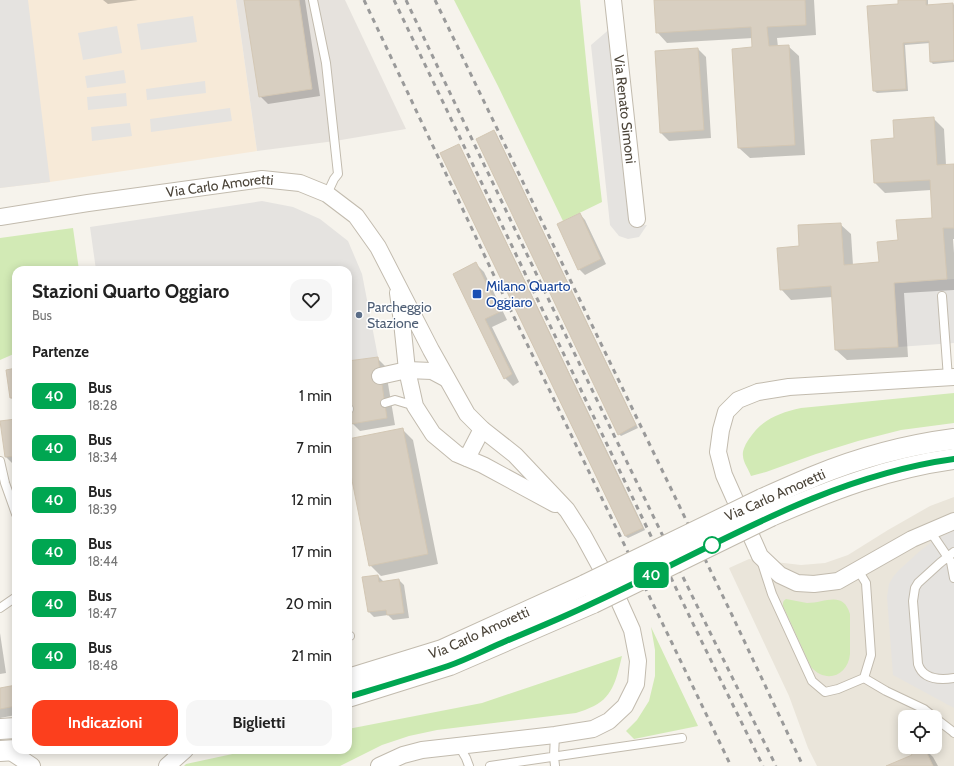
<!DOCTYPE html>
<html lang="it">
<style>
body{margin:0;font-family:Cabin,sans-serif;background:#f6f6f6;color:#222;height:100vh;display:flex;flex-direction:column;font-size:15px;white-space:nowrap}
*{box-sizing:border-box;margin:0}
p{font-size:13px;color:#767676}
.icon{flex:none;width:22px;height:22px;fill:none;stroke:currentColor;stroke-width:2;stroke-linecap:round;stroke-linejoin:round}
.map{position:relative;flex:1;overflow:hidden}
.sheet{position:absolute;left:12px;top:266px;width:340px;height:488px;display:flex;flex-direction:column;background:#fff;border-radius:12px;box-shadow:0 2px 10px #0003}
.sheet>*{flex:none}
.badge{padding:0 8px;border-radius:6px;font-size:14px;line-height:26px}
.fabs{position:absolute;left:898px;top:710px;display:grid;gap:8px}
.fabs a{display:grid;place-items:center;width:44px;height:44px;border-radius:8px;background:#fff;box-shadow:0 2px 10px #0003;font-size:20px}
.map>.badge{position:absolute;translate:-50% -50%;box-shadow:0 0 0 2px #fff}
h2{padding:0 20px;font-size:15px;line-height:36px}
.round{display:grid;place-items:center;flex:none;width:42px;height:42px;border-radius:12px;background:#f6f6f6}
.overview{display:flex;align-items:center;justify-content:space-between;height:68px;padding:0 20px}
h1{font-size:19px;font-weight:700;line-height:30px}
.cta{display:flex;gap:8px;margin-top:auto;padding:8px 20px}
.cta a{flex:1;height:46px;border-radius:12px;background:#fc3f1d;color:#fff;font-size:16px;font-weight:700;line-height:46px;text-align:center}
.cta a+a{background:#f6f6f6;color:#222}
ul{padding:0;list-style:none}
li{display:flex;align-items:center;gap:12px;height:52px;padding:0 20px}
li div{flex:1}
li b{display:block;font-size:15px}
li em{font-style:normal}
li .badge{min-width:44px;font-weight:700;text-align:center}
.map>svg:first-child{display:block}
</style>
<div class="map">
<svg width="954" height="766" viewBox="0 0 954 766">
<rect width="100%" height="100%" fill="#f6f3ec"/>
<path fill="#eae5da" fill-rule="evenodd" d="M954,497V766H817L808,748L789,696L729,568L749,559L801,565L825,563L848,555L888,530L930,506ZM905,717H935V747H905Z"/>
<path fill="#f7ead8" d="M0,0H236L257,151L50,182L0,188Z"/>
<path fill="#e6e2dd" d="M236,0H345L406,129L335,141L257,151Z"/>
<path fill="#d2eab5" d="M454,0H580L589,90L602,202L563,221L498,86Z
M73,228L79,270H16V353L0,360V238Z
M954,393V423L901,430L858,441L816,454L766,472L751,476C749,470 743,462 743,456C742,451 746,443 749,439C762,419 779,413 801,408Z
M786,599C793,600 800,602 807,603C825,603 843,590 850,614V654C848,676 826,684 811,667L783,606C783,602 783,601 786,599Z
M651,627L698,726L634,739L626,731L637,720L649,701L655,676V650Z
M622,656C617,676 614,696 594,706C588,709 582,711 576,713L437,730L409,736L382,745L340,766H184L186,764L251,750H348V729L482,703Z"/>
<path fill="#e5e3e0" d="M0,0H28L50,182L0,188Z
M193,16L197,42L141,50L137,24Z
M117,26L122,53L83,60L78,33Z
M612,27L631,226L647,225L639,237L628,239L619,236L610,225L591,45Z
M124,70L126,83L87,88L85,76Z
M205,81L206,93L147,100L146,89Z
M126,93L127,106L88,110L87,97Z
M230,108L232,121L151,132L150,119Z
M130,123L132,136L92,141L91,127Z
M262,201L293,207L320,219L348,241L362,274L378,357L348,361V270H96L90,227Z
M954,279V343L898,347L894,283Z
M954,531V708L893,675L887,597L889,584L893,577L899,570L920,551L936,539Z"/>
<path fill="#0003" d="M103,0H138L108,4Z
M245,0H305L320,96L268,104L260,96Z
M655,0H814L816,35L777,38L778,47L788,46L799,56L805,155L750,158L739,148L753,48V38L667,43L657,32Z
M899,0H928V6L953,4L954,5V62L933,64L931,62L930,43L905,45L908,91L877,93L874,91L899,5Z
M698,49L706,57L711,138L669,141L661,133L656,52Z
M933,118L944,129L946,165H954V239H953L954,253V290L904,293L908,357L847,360L836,350L833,297L791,300L781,289L800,247L840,224L851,234L853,265L880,263L899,241L933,219L931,190L885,193L875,183L895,139Z
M494,131L496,133L638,428L621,436L619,434Z
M459,145L461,148L645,530L628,538L625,536L441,154Z
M580,214L585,220L606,264L585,275L579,269L558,225Z
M476,264L484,272L507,320L492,327L519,382L513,386L505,378L455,274Z
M377,358L385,366L395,425L360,431L352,423L348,396V362Z
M16,369V403L10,397Z
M16,420V465H14L6,457Z
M403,430L413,440L438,564L381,576L370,565L348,455V440Z
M378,576L384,582L399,580L404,585L409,618L393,620L388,615L374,617L369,612Z
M0,633L6,673L0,674Z
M16,686V715L0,718V689Z
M922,747H923L933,757L938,766H889L913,755Z"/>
<path fill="#d8cfc1" stroke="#d3c7b4" d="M244,0H299L312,89L259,97Z
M654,0H805L806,25L767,27L769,46L789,45L795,145L738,148L732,49L752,47L751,27L656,33Z
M898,0H926V5L953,3L954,60L930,62L929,41L903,43L906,89L873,91L867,6L898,4Z
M698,48L704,130L660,133L655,51Z
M934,117L937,165L954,164V228H943L947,279L894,283L898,347L835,350L831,286L780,290L777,248L799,246L798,225L841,223L844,265L879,262L877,242L898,240L896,220L932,218L930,180L874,183L871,140L894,138L893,120Z
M494,130L636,425L618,435L476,139Z
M459,144L643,528L625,536L440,153Z
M580,213L601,259L578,270L557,224Z
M476,262L500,312L485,319L512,374L504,379L453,274Z
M378,357L387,418L351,424L348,403V361Z
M16,368V397L10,398L6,370Z
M16,419V456L5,457L0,421Z
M403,428L428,554L369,566L348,460V439Z
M378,575L379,582L399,579L404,613L387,615L386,610L368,612L362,577Z
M16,685V706L0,709V688Z
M919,747H924L933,766H886L912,755L910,751Z"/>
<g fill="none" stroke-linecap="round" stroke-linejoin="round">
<g stroke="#c2bbae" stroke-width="10">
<path id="service" d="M313,0L326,63L338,174L334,179L327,194
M942,296L948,378
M385,403L395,400L415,406
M348,409H349
M0,461L5,483L16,514
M930,531L951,562L954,578
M954,552L940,563L918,583L915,588L913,601L918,664C923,680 941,680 954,678
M762,563L772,594L812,681L825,692L838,689L864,678L871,655L866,583L858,570
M0,608L16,597
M348,636H350
M864,678L886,691L924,709L934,717
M935,718L952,731L954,733
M555,735L554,756L555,766
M459,746L466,758L469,766
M490,766L682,738"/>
</g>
<g stroke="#c2bbae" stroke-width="18">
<g id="minor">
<path id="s1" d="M613,0L637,219"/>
<path id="s2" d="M0,217L88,203L262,179L300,183L327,194L356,216L378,247L431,350L467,414L482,429L515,455L567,510L583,535L619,601L632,630L638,661L636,684L625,706L609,721L593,729L555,735L422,750L403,755L379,766"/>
<path d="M398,293L402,322L407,370L415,406L433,434L457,454L483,465L555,504"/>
<path d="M380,376L407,370L432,371L447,379"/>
<path d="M954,377L789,387L758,392L738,400L726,412L721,430L718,452L724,475L760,556L780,575L797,583L814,584L838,581L912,539L954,521"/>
<path d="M467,458L482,429"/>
<path d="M8,750L32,766"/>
<path d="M167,766L185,750"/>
</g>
</g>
<g stroke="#c2bbae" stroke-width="22">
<g id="tertiary">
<path d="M762,499C780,491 798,483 815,476C859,458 908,445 954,439"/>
<path d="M771,516C831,490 888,468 954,459"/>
<path id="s3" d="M348,679L442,650L585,585"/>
<path d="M348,697L450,665L593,603"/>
<path d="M0,729L16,728"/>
<path d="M0,751L16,750"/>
</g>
</g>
<use href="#service" stroke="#fff" stroke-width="8"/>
<use href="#minor" stroke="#fff" stroke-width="16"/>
<use href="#tertiary" stroke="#fff" stroke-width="20"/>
<path stroke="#9a9a9a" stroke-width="3" stroke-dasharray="5 5" stroke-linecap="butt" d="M364,0L498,284L672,643L731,766
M394,0L697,632L763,766
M406,0C527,256 650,512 776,766
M435,0L732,615L803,766"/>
<g stroke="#c2bbae" stroke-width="22" stroke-linecap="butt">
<path id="tertiary-bridge" d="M585,585L762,499
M593,603L771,516"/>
</g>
<use href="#tertiary-bridge" stroke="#fff" stroke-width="20"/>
</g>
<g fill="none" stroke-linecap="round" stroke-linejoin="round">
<g stroke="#fff" stroke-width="9">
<path id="line" d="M348,697C381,687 415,677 448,666C468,659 487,649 506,641C535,629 564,617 593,603C711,549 823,477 954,459"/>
</g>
<use href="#line" stroke="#00a651" stroke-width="6"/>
</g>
<rect fill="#1a4fb4" stroke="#fff" stroke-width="1.5" x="472" y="289" width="10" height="10" rx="2"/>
<circle fill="#5c6f8a" stroke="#fff" stroke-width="1.5" cx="359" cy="315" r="4"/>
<circle fill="#fff" stroke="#00a651" stroke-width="2" cx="712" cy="545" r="8"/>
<g text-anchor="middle" stroke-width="3" stroke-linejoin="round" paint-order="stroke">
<g font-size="14" fill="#4b4439" stroke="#fff">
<text dy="5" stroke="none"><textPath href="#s1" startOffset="110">Via Renato Simoni</textPath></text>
<text dy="5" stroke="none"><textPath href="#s2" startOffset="222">Via Carlo Amoretti</textPath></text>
<text transform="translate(775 495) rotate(-24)" y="5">Via Carlo Amoretti</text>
<text dy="5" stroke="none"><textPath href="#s3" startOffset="139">Via Carlo Amoretti</textPath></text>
</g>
<g font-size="14" fill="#164399" stroke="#fff" text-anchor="start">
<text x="486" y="291">Milano Quarto<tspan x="486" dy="16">Oggiaro</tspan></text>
</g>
<g font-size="14" fill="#4e5e75" stroke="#fff" text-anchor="start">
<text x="367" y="312">Parcheggio<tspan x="367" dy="16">Stazione</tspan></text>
</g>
</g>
</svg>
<div class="fabs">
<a><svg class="icon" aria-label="locate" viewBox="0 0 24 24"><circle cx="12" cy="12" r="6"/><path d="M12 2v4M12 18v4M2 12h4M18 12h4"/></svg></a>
</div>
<b class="badge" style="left:651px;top:575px;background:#00a651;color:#fff">40</b>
<section class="sheet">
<div class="overview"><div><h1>Stazioni Quarto Oggiaro</h1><p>Bus</p></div><a class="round"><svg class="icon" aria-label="heart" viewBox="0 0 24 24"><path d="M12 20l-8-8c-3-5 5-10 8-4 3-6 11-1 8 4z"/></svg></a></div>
<h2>Partenze</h2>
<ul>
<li><span class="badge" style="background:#00a651;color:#fff">40</span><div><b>Bus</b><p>18:28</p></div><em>1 min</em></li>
<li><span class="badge" style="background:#00a651;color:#fff">40</span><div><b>Bus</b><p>18:34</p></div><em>7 min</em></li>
<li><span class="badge" style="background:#00a651;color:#fff">40</span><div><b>Bus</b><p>18:39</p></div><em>12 min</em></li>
<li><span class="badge" style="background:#00a651;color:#fff">40</span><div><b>Bus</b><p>18:44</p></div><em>17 min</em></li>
<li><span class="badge" style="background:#00a651;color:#fff">40</span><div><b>Bus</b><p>18:47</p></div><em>20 min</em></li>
<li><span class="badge" style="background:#00a651;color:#fff">40</span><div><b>Bus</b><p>18:48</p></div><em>21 min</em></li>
</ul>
<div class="cta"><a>Indicazioni</a><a>Biglietti</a></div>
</section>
</div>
